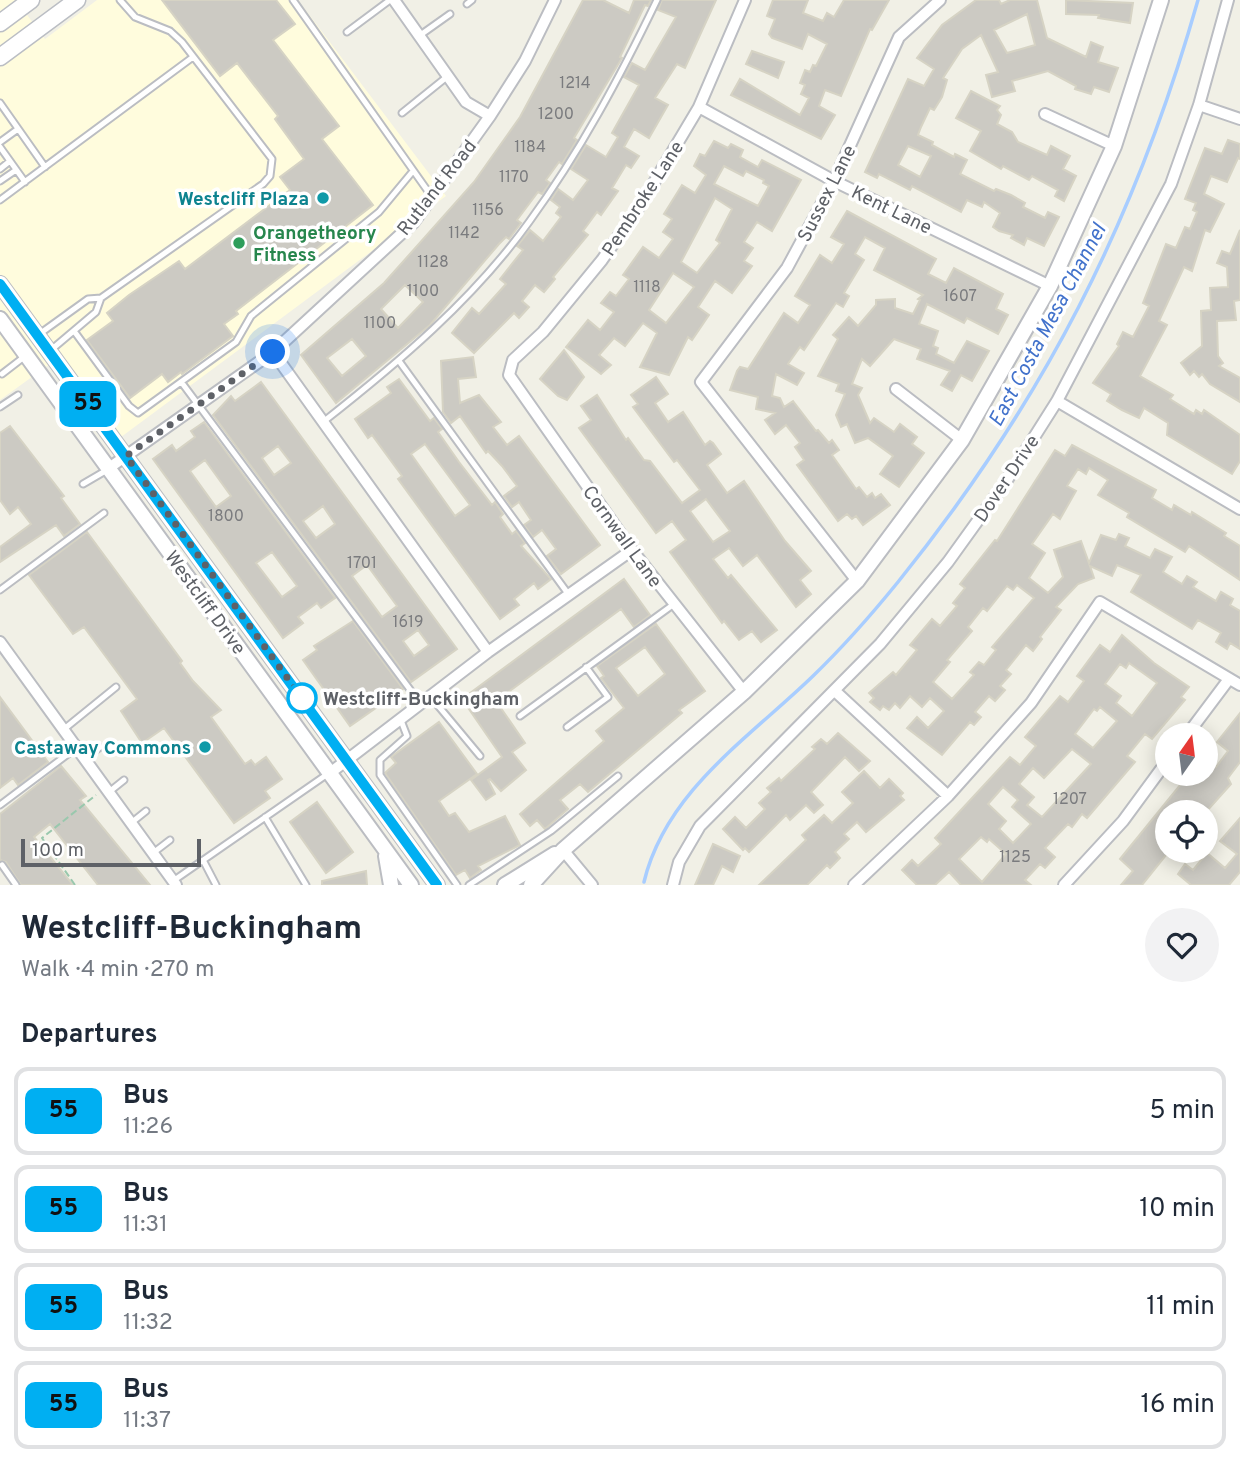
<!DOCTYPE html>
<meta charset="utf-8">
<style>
body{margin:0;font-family:Overpass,sans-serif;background:#f2f2f3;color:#1f2937;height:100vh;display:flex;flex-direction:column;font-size:26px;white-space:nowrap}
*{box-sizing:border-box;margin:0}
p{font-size:23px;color:#747a83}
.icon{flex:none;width:38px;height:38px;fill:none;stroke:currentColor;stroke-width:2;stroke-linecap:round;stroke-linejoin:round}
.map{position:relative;height:885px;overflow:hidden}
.details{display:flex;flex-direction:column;background:#fff;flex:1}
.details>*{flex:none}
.badge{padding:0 14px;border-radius:10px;font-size:24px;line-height:46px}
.needle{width:46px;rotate:14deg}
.tools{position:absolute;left:1155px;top:723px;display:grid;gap:14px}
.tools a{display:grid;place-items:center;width:63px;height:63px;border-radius:50%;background:#fff;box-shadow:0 4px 18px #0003;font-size:35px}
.scale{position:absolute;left:21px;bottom:18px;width:180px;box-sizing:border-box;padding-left:7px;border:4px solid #5e6167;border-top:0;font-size:19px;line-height:24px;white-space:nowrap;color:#5e6167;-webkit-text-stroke:5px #fff;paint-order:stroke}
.you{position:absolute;width:35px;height:35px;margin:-18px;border:5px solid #fff;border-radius:50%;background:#1a73e8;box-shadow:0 0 0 10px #1a73e833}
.map>.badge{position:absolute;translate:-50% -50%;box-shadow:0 0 0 4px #fff}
h2{padding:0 21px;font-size:26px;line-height:63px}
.round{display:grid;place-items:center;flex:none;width:74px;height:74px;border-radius:37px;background:#f2f2f3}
.summary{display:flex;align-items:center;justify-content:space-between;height:119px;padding:0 21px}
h1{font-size:33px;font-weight:700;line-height:52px}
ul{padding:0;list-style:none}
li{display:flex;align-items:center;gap:21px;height:88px;margin:0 14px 10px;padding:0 7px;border:4px solid #e0e1e3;border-radius:14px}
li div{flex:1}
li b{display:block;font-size:26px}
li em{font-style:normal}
li .badge{min-width:77px;font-weight:700;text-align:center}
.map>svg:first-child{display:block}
</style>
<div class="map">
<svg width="1240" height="885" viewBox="0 0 1240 885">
<rect width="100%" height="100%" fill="#f1f0e6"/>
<path fill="#fffcdd" d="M0,0H16L45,39L97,0H298L446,196L117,440L61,356L0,400Z"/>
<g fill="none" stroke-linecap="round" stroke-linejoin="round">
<path stroke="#a8cdff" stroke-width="3.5" d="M644,882C666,791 749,738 813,676C843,647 872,614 898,582C1043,402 1135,222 1198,0"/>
</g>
<path fill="#cccac3" stroke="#d6d3c4" stroke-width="2" fill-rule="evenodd" d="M162,0H276L295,24L273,40L339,126L322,139L373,205L236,311L238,314L224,324L233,336L182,374L181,372L168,382L162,374L130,398L87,340L113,321L107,313L129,295L179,261L185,269L290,190L280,177L304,159L275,119L278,116L237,63L220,76Z
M583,0H603L629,13L634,0H651L648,6L645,5L620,57L622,58L574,138L577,140L562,164L559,162L546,180L550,183L542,194L538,192L517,220L521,223L509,239L506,237L499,244L430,325L336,403L301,355L384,283L474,182L520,117ZM405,285L423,302L398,328L381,309ZM352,339L366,356L342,376L327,358Z
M662,0H716L685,68L677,64L655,98L668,105L649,138L634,129L624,147L639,156L631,168L626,165L612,188L618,191L601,215L597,212L583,231L588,235L553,277L555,279L544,292L535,285L522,301L529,307L519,318L514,313L474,353L452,333L472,308L479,314L506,284L500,279L523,250L517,246L530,230L543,241L561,217L556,213L560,207L551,200L558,189L573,200L588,180L571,169L586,145L606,157L618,137L612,133L639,85L624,77L632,63L645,70L676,17L658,10Z
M773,0H808L803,13L823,21L827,13L834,17L844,0H889L872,30L870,29L841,96L825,90L819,106L835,115L821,139L731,95L740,79L800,115L809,98L801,94L805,85L800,83L805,70L810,72L813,65L816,66L827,44L808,34L802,49L772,38L769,34L775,19L767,16Z
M976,0H999L1001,4L1010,0H1037L1047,38L1086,57L1091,42L1103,47L1098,62L1118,68L1109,92L1094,87L1091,94L1075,89L1076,86L1048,71L1012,81L1015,91L992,97L986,75L998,72L981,35L962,49L943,78L947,80L942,97L934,110L930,108L921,127L918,135L933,142L932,145L954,157L955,154L967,160L960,174L994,191L996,189L1011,195L1025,203L1023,207L1045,218L1048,212L1059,217L1044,246L1027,238L1024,245L1011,238L1013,235L999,231L993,227L1000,213L984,202L982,207L967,200L961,212L912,186L910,190L879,174L877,178L865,172L908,79L924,86L934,69L917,58L942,25ZM1027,14L1035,45L1007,53L994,30ZM908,146L931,156L920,177L898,165Z
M1066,0L1133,3L1130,23L1098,18L1099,15L1066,14Z
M752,51L784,62L778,78L746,64Z
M971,91L1000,106L997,110L1001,115L997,124L1012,132L1018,142L1047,155L1051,146L1070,156L1063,169L1076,176L1064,201L1055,196L1058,190L1032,176L1029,180L1003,166L1001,169L970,151L981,131L956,118Z
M1228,140L1240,144V159L1238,158L1227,182L1211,176L1204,194L1224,204L1210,232L1205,230L1192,271L1184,267L1159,321L1167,325L1140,376L1173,395L1170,399L1194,414L1196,410L1202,414L1204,410L1240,435V461L1232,474L1167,435L1168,423L1144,408L1139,418L1122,410L1107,401L1111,394L1093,383L1119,346L1117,344L1123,332L1133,337L1149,306L1143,303L1166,244L1176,248L1185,227L1190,229L1197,212L1193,210L1196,203L1185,199L1205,148L1222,154Z
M714,141L728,148L731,144L743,150L740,157L758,167L762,160L801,180L772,231L757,222L744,242L753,248L744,261L752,266L732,293L715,281L698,307L709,315L692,340L688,337L669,375L640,367L657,333L643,323L625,346L614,338L599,355L611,365L601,374L566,347L588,320L600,330L614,312L601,303L610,292L616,296L629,279L623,275L643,247L659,258L673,239L663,232L672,219L664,214L682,185L695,193L706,175L694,166L700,154L705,156ZM724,166L743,176L746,171L764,180L763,183L769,186L758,206L714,184ZM715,198L732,209L716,240L720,243L697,273L681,262ZM673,273L694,287L666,323L649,310Z
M847,211L936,259L928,274L946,283L954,268L1003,294L996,309L1008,315L998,334L967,318L964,323L927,304L919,324L938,331L933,346L938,348L936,354L954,363L967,341L989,351L972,381L961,375L952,391L941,385L950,371L917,359L921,349L894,339L870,366L862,359L852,384L862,388L858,395L870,423L874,418L894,432L900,424L917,437L912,444L924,453L899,487L880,474L893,456L868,438L855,443L847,424L841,427L836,415L845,394L836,391L839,384L818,376L838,339L833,335L849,317L858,326L876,305V300L895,299V308L913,314L920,300L918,299L923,295L874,270L885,248L865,237L855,254L864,260L844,293L849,296L843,307L836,303L804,350L800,347L788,364L804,373L797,385L776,374L772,396L780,398L784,407L793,401L816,431L818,430L829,443L832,440L839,450L832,455L856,489L859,487L867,497L872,493L875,498L881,494L890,505L863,525L856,516L852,519L847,514L838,521L797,465L804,460L795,447L800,443L786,425L775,434L765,420L775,413L756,409L758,397L730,390L737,371L740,367L748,369L784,313L798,323L810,305L795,296L820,255L832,263L844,244L831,237Z
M1240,230V300L1234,301L1236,320L1217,321L1218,356L1223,363L1219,366L1240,378V402L1210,384L1202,374L1199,377L1194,371L1190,375L1181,363L1202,346L1201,311L1211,310L1210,288L1228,287L1227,267L1217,263L1222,251L1230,254Z
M564,350L584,377L567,400L558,396L540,379Z
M473,357L476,377L458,379L460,403L479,395L501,422L493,427L507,445L519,436L600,545L561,574L547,556L556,549L542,530L533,537L524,525L531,520L519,502L512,507L504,496L517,486L502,466L488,451L486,453L460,416L451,423L443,412L441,361Z
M656,377L668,394L655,403L668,422L683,412L705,445L710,441L713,443L721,454L707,465L727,493L744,481L785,541L811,571L800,580L811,594L796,607L757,555L743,566L729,548L713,559L728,578L731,575L777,630L761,642L752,631L739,640L724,621L722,623L670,552L686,540L672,521L656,533L579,428L591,420L581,406L597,395L626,440L628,438L644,460L650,461L682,503L700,490L677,460L674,462L633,407L638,404L631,395ZM706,499L730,531L713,542L690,511Z
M399,379L430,421L434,418L442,429L438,432L459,462L492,505L495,502L503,514L500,517L512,534L516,531L525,543L521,546L551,579L538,589L534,583L514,599L519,605L500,619L398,479L402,476L372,435L368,438L355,419L391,393L387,387ZM425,444L470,505L455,516L411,454Z
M261,382L457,649L411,682L213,415L231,396L235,401ZM278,446L291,463L274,475L262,458ZM323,506L335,524L316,538L303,521ZM367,565L397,606L382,617L352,576ZM418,630L429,645L414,656L403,641Z
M204,422L335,598L321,608L317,603L298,617L303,623L283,638L153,459L172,445L176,451L195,437L191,431ZM205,460L231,496L216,507L190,471ZM272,552L297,586L282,597L256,563Z
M10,426L64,496L61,498L80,524L64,536L56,525L0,562V547L31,524L18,507L10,514L0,500V433Z
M1072,445L1156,490L1152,498L1172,510L1174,505L1191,515L1192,512L1226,533L1224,536L1240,546V580L1189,546L1185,552L1127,517L1129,513L1098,495L1108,480L1089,468L1086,474L1078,469L1067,486L1076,491L1060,519L1053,514L1032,544L1045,553L1029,578L1048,593L1063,577L1054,550L1081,541L1089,563L1101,535L1116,540L1119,534L1129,538L1125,546L1150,558L1155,549L1172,557L1163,572L1182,584L1187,576L1197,582L1193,587L1216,601L1221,592L1233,599L1230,605L1240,611V649L1230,643L1227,649L1216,642L1221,633L1198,620L1192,629L1131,592L1141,575L1117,565L1112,576L1090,566L1094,578L1078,584L1056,607L1061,610L1040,637L1042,639L1033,651L1026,645L1006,670L1011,674L1000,686L1005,690L995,701L989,696L975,712L981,717L974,725L970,722L942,755L907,728L917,717L928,728L944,711L930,698L922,707L910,696L900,708L895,703L889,710L883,706L880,710L870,702L874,698L869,693L893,672L896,675L917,650L910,645L932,619L940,626L957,606L953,603L965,588L960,584L995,540L997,541L1055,450L1065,456ZM1017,585L1034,598L992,647L996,650L984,665L979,662L970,672L974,675L952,699L933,682L950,662L947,660L972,631L968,627L983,608L987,611L1007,586L1013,590Z
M87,532L182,661L180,663L193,681L221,710L211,717L245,764L251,760L255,765L266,757L282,779L265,791L270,798L234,823L164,728L142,743L121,711L137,699L84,627L73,634L29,575Z
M624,579L650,615L634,627L621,609L496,701L525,743L512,752L526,770L501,791L490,779L488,780L495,794L486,800L471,780L502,757L462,699Z
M353,621L403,689L350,726L303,660L317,650L314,646Z
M656,624L705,691L679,710L682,713L588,792L580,784L560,800L568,809L545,829L537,820L530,826L520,814L604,741L596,731L624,708L601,678L604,676L597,666ZM645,647L665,674L638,696L616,668Z
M1122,635L1154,663L1189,687L1181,697L1185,700L1152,739L1145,734L1127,756L1135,762L1087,818L1082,814L1072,827L1068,824L1045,848L1055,857L1045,868L1040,864L1025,880L1031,885H961L949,872L935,885H917L902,870L912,860L918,866L941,844L935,838L1010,757L1020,765L1036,746L1025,737L1060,696L1068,702L1084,681L1077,676L1100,645L1110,652ZM1129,663L1157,683L1132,716L1116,703L1121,696L1105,684L1120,664L1126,668ZM1100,707L1117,721L1093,748L1075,734L1094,709L1097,711ZM1072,749L1091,764L1042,817L1027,805L1034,797L1019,784L1033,768L1044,778ZM1003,787L1018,800L1012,807L1031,824L1013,843L999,829L1006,821L988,804ZM981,837L987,842L989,839L1006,854L982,882L959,859Z
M0,697L48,762L18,785L13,778L0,788Z
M1240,713V762L1228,778L1231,784L1206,812H1167V854L1142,885H1121L1133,871L1120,859L1189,774H1206V759L1216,767L1228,751L1217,742Z
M439,722L477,774L439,801L449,816L455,813L469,832L505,816L520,845L478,866L481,870L470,878L465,870L456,875L385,773L396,763L391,757Z
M838,733L870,761L859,771L845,757L811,792L823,805L814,813L806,805L790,820L786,815L749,852L745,848L743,850L723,829L735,817L746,828L765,809L759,803L771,792L767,788L779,778L781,781L815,749L812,747L821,739L827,744Z
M61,766L86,796L80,800L150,885H98L50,824L34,837L73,885H21L6,862L0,860V814Z
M864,771L880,788L889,779L903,793L900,796L904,800L866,832L857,822L844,834L849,839L835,852L840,858L830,868L827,865L807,885H759L806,840L802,835L824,815L832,823L853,803L842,792Z
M317,802L353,852L326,873L290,822Z
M1240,818V872L1229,885H1191L1178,874L1185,864L1193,870L1207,853L1225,868L1237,854L1220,841Z
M713,844L740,856L733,872L722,866L713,885H695Z
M366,871L367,885H322V881Z"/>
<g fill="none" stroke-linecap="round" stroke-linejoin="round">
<g stroke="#bbbdc2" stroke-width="9">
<path id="service" d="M293,0L432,197
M467,4L472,0
M347,32L390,0
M419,36L450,14
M0,103L45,167
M402,113L448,76
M0,142L18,129
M0,147L25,182
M0,169L10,161
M0,181L16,170
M0,200L193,57
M74,331L129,406L138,413L236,342L251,316L379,212L413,171
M38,335L88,299L101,298L263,184L270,176L272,159L182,42L170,31L135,17L120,0
M51,350L96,312L101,298
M399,361L569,595
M2,374L24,357
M182,383L420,703
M0,407L18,395
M323,422C398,363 473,300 529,222C580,152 620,77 657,0
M83,484L107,470
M0,590L104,513
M430,696L480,756
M520,716L674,604
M400,718L407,736L380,760V775L457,885
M567,727L608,697L586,667
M63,730L116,687
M85,759L100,747
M109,792L124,780
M0,805L76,748
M265,817L306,885
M131,823L146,811
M153,853L170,840
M203,860L216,885
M2,865L16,885
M173,881L329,773
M469,885L551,831L618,776"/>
</g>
<g stroke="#bbbdc2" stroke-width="14">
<path id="minor" d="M394,0L466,102L490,116
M1199,105L1240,119
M699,107L834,181L1050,286
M1045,114L1114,146
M273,352L488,652
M896,389L962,440
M1057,401L1240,509
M109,468L273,352L414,222L490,116L525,61L555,0
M857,581L701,382L787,268L834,181L899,37L940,0
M0,642L176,885
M744,692L632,550L509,375L513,360L543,332L602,260L643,201L699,107L745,0
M836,692L948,796
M1187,735L1229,679
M330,773L488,652L632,550
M563,850L592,885
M673,885L679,862L700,826L880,644L948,562L1007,480L1057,401L1171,184L1199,105L1228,0
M854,885L948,796L1031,703L1100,602L1240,685
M1064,885L1123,821L1167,761"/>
</g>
<g stroke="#bbbdc2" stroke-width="18">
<path id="tertiary" d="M0,284L437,885
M0,319L411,885
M386,856L391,885
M505,885L555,854
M531,885L563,850L744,692L857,581L962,440L1050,286L1114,146L1161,0"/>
</g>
<g stroke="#bbbec4" stroke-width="19">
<path id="secondary" d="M0,23L31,0
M0,57L77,0"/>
</g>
<path stroke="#99c8ad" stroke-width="2" stroke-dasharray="7 3.5" stroke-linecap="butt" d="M75,885L42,838L96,795"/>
<use href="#service" stroke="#fff" stroke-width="5"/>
<use href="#minor" stroke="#fff" stroke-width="10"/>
<use href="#tertiary" stroke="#fff" stroke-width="14"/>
<use href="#secondary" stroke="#fff" stroke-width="16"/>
</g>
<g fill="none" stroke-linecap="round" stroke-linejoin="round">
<g stroke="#fff" stroke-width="16">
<path id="line" d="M0,284L437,885"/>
</g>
<use href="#line" stroke="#00aff2" stroke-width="10"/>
<path stroke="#5e6167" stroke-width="7" stroke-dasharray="0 12.6" d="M273,352L126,456L302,698"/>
</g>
<g fill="#0f9aa8" stroke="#fff" stroke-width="2.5">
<circle cx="323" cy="198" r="7"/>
<circle cx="205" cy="747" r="7"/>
</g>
<circle fill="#2e9e5b" stroke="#fff" stroke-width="2.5" cx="239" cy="243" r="7"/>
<circle fill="#fff" stroke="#00aff2" stroke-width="3.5" cx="302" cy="698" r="14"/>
<g text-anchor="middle" stroke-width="7" stroke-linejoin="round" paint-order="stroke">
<g font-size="16" fill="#7a7b7e">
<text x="575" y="88">1214</text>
<text x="556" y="119">1200</text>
<text x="530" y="152">1184</text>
<text x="514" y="182">1170</text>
<text x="488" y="215">1156</text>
<text x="464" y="238">1142</text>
<text x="433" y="267">1128</text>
<text x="647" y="292">1118</text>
<text x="423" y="296">1100</text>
<text x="960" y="301">1607</text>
<text x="380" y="328">1100</text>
<text x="226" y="521">1800</text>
<text x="362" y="568">1701</text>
<text x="408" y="627">1619</text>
<text x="1070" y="804">1207</text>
<text x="1015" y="862">1125</text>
</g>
<g font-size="19" fill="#5e6167" stroke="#fff">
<text transform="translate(436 187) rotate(-52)" y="7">Rutland Road</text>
<text transform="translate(826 193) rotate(-63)" y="7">Sussex Lane</text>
<text transform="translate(642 198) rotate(-57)" y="7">Pembroke Lane</text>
<text transform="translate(892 209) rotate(26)" y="7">Kent Lane</text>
<text transform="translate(1006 478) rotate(-56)" y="7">Dover Drive</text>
<text transform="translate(623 536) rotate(54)" y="7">Cornwall Lane</text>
<text transform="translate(206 602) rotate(54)" y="7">Westcliff Drive</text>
</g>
<g font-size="19" font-weight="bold" fill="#0d838f" stroke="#fff" text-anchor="end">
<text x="309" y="205">Westcliff Plaza</text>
<text x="191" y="754">Castaway Commons</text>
</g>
<g font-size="19" font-weight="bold" fill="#27864d" stroke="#fff" text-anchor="start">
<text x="253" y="239">Orangetheory<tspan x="253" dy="22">Fitness</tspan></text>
</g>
<g font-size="19" font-weight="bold" fill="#5e6167" stroke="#fff" text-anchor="start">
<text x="323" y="705">Westcliff-Buckingham</text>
</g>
<g font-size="21" font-style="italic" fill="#4272cb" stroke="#fff">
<text transform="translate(1047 325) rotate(-62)" y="7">East Costa Mesa Channel</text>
</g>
</g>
</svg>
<div class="tools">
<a><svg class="needle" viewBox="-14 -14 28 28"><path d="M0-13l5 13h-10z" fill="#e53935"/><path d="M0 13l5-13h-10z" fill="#747a83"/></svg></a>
<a><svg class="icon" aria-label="locate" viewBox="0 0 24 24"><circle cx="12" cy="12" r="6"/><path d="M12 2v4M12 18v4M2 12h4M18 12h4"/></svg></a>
</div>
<div class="scale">100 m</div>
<div class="you" style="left:273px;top:352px"></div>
<b class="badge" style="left:88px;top:404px;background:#00aff2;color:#111">55</b>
</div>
<section class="details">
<div class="summary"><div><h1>Westcliff-Buckingham</h1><p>Walk · 4 min · 270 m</p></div><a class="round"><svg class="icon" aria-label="heart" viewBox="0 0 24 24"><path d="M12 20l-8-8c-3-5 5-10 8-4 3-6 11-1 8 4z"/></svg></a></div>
<h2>Departures</h2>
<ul>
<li><span class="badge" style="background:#00aff2;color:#111">55</span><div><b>Bus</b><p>11:26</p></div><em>5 min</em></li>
<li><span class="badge" style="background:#00aff2;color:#111">55</span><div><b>Bus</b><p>11:31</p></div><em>10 min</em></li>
<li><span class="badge" style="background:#00aff2;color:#111">55</span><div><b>Bus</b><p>11:32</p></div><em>11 min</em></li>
<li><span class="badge" style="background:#00aff2;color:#111">55</span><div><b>Bus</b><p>11:37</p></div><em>16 min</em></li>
</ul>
</section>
